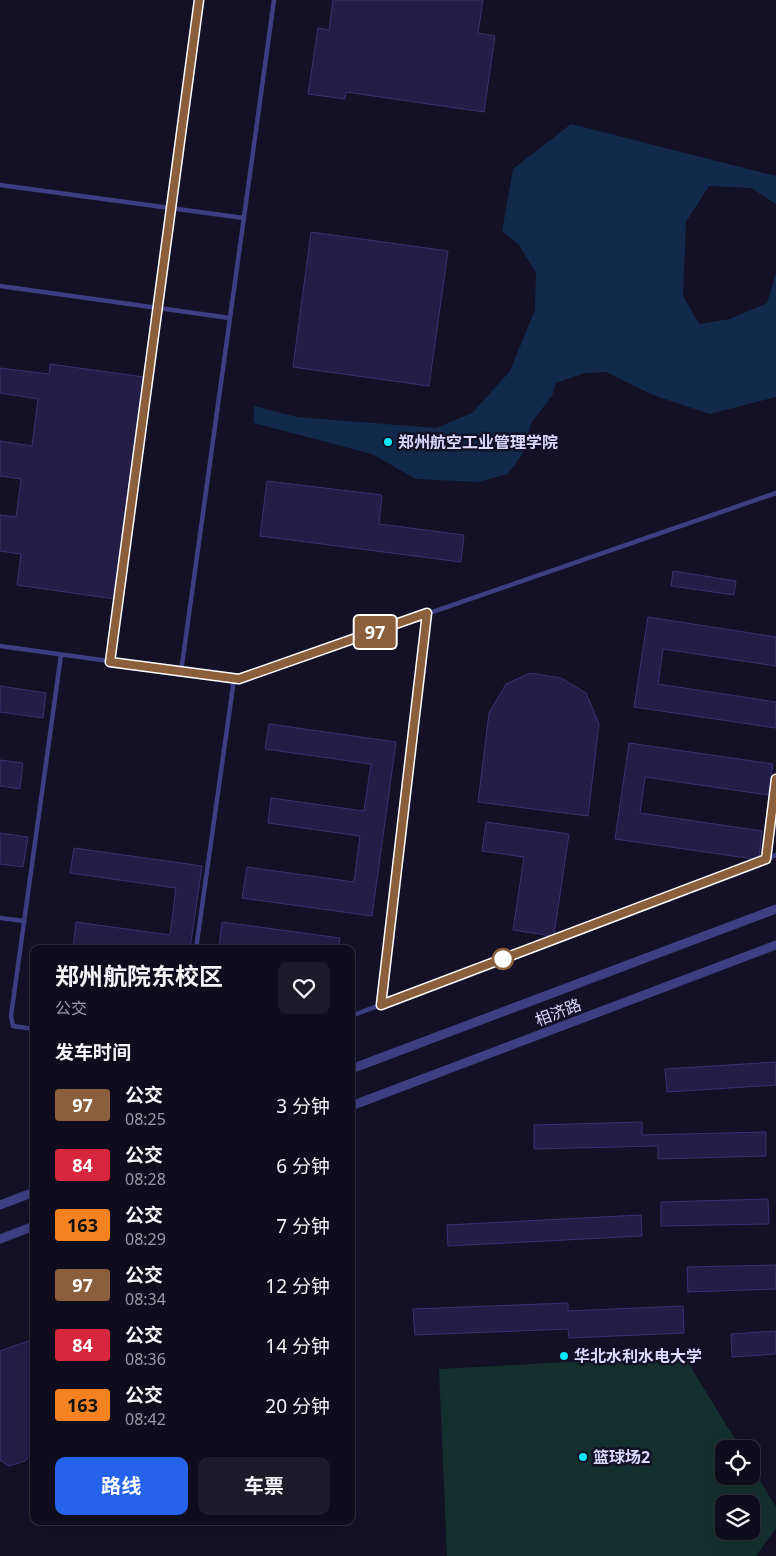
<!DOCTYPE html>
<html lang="zh">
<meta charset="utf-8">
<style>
body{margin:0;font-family:"Noto Sans","Noto Sans SC",sans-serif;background:#1d1b2a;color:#f1f3f6;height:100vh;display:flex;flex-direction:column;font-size:19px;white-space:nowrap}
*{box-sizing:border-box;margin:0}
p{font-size:16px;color:#9b9ca4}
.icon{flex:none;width:28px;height:28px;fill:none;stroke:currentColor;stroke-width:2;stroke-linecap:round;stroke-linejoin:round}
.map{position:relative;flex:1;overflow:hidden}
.sheet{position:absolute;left:30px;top:945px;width:325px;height:580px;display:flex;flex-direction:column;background:#0f0d1d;border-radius:10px;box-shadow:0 5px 20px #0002,0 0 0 1px #2f2d3b}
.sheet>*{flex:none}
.badge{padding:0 10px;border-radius:4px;font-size:18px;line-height:32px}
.buttons{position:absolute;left:715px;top:1440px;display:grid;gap:10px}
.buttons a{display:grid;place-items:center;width:45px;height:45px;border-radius:10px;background:#0f0d1d;box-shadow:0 5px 20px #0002,0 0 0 1px #2f2d3b;font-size:25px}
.map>.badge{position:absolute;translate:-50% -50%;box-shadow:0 0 0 2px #fff}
h2{padding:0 25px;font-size:19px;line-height:45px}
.round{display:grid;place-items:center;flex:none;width:52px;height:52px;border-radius:10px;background:#1d1b2a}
.head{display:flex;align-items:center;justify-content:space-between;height:85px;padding:0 25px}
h1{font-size:24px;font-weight:700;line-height:38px}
.primary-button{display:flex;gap:10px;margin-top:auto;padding:10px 25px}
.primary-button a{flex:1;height:58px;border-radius:10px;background:#2563eb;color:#fff;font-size:20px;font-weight:700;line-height:58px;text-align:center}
.primary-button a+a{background:#1d1b2a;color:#f1f3f6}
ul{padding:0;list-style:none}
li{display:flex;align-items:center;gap:15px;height:60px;padding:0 25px}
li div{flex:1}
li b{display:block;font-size:19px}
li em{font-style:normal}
li .badge{min-width:55px;font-weight:700;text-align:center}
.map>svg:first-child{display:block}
</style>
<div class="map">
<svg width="776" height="1556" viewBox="0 0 776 1556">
<rect width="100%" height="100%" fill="#141127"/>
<path fill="#14302e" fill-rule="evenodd" d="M684,1356L741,1449H724V1476H751V1466L776,1507V1528L756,1556H447L439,1369ZM724,1504H751V1531H724Z"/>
<path fill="#11294a" d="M571,124L776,176V204L751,188L709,186L686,222L683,296L699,324L730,319L767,303L776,273V397L710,414L653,395L606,372L585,373L556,383L552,396L531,423L523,453L508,474L478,482L416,479L372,454L254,423V406L297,417L436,428L472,413L510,371L535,310L536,273L519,245L502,231L513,169Z"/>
<path fill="#241d47" stroke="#3b3172" d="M333,0H483L478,33L495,36L484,112L346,92L345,99L308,94L318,28L329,30Z
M311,232L448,251L429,386L293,367Z
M50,364L144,377L114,599L17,585L21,554L0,551V515L16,517L21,479L0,476V441L32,446L38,399L0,393V368L49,374Z
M267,481L382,495L379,524L464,535L461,562L260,536Z
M673,571L736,581L734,595L671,586Z
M648,617L776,637V666L663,649L658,684L776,702V728L634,707Z
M530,673L561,678L586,693L599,724L588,816L478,802L489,713L506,684Z
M0,686L46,693L43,718L0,712Z
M269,724L396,742L372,916L242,898L247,867L354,882L360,836L268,823L271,798L364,811L371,764L265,749Z
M629,743L773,764L768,795L645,777L640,813L762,831L759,857L754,859L615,839Z
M0,760L23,763L20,789L0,786Z
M486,822L569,834L554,935L552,936L513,930L524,857L482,851Z
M0,833L28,837L23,867L0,864Z
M74,848L202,866L190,949L73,948L76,922L170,935L176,888L70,873Z
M222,922L340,938L338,949H233L219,947Z
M776,1062V1085L667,1092L665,1069Z
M642,1122V1135L766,1132V1156L658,1159V1146L534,1149V1125Z
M768,1199L769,1224L661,1226V1202Z
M641,1215L642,1236L448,1246L447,1225Z
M776,1265V1289L688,1292L687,1267Z
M568,1303V1311L683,1306L684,1333L569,1338L568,1329L415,1335L413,1309Z
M776,1331V1354L732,1357L731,1334Z
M34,1339V1452L25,1461L9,1466L0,1460V1351Z"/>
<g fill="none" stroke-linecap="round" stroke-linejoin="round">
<path stroke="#3e3e83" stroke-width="4.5" d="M0,185L244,218
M0,286L230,318
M0,646L239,679L776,493
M110,662L199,0
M181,672L274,0
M766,859L776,779
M0,918L24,921
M196,949L234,679
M381,1005L427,613
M351,1016L776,855
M34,1029L13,1026L11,1016L61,655"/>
<path stroke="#3e3e83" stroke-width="9" d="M351,1069L776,909
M351,1106L776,945
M0,1205L34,1192
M0,1239L34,1226"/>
</g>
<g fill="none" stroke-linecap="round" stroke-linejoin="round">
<g stroke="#fff" stroke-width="11">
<path id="line" d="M199,0L110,662L239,679L427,613L381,1005L766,859L776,779"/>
</g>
<use href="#line" stroke="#8b5e3c" stroke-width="8"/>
</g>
<g fill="#0de6f4" stroke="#141127" stroke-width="2">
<circle cx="388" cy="442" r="5"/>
<circle cx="564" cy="1356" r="5"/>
<circle cx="583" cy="1457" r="5"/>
</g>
<circle fill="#fff" stroke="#8b5e3c" stroke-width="2.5" cx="503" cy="959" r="10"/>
<g text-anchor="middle" stroke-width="5" stroke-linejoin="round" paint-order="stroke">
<g font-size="16" font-weight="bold" fill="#dbd8fd" stroke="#141127" text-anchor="start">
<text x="398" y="448">郑州航空工业管理学院</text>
<text x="574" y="1362">华北水利水电大学</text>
<text x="593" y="1463">篮球场2</text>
</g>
<g font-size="16" fill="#dbd8fd" stroke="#141127">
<text transform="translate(558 1012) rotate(-21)" y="6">相济路</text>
</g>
</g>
</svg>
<div class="buttons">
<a><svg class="icon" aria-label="locate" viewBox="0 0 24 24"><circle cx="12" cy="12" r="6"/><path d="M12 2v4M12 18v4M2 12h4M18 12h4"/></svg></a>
<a><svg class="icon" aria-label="layers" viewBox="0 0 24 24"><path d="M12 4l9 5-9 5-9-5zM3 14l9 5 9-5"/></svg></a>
</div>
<b class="badge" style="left:375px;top:632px;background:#8b5e3c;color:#fff">97</b>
<section class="sheet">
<div class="head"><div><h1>郑州航院东校区</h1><p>公交</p></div><a class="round"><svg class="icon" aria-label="heart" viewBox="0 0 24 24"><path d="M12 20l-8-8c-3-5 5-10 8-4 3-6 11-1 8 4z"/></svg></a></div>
<h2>发车时间</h2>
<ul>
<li><span class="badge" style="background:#8b5e3c;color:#fff">97</span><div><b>公交</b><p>08:25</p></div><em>3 分钟</em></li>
<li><span class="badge" style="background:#d7263d;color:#fff">84</span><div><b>公交</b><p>08:28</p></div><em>6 分钟</em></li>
<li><span class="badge" style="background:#f58220;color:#111">163</span><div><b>公交</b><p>08:29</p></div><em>7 分钟</em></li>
<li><span class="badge" style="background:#8b5e3c;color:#fff">97</span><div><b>公交</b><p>08:34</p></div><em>12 分钟</em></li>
<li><span class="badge" style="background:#d7263d;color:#fff">84</span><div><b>公交</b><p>08:36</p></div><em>14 分钟</em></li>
<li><span class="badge" style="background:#f58220;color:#111">163</span><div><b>公交</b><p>08:42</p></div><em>20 分钟</em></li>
</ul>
<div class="primary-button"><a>路线</a><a>车票</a></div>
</section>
</div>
